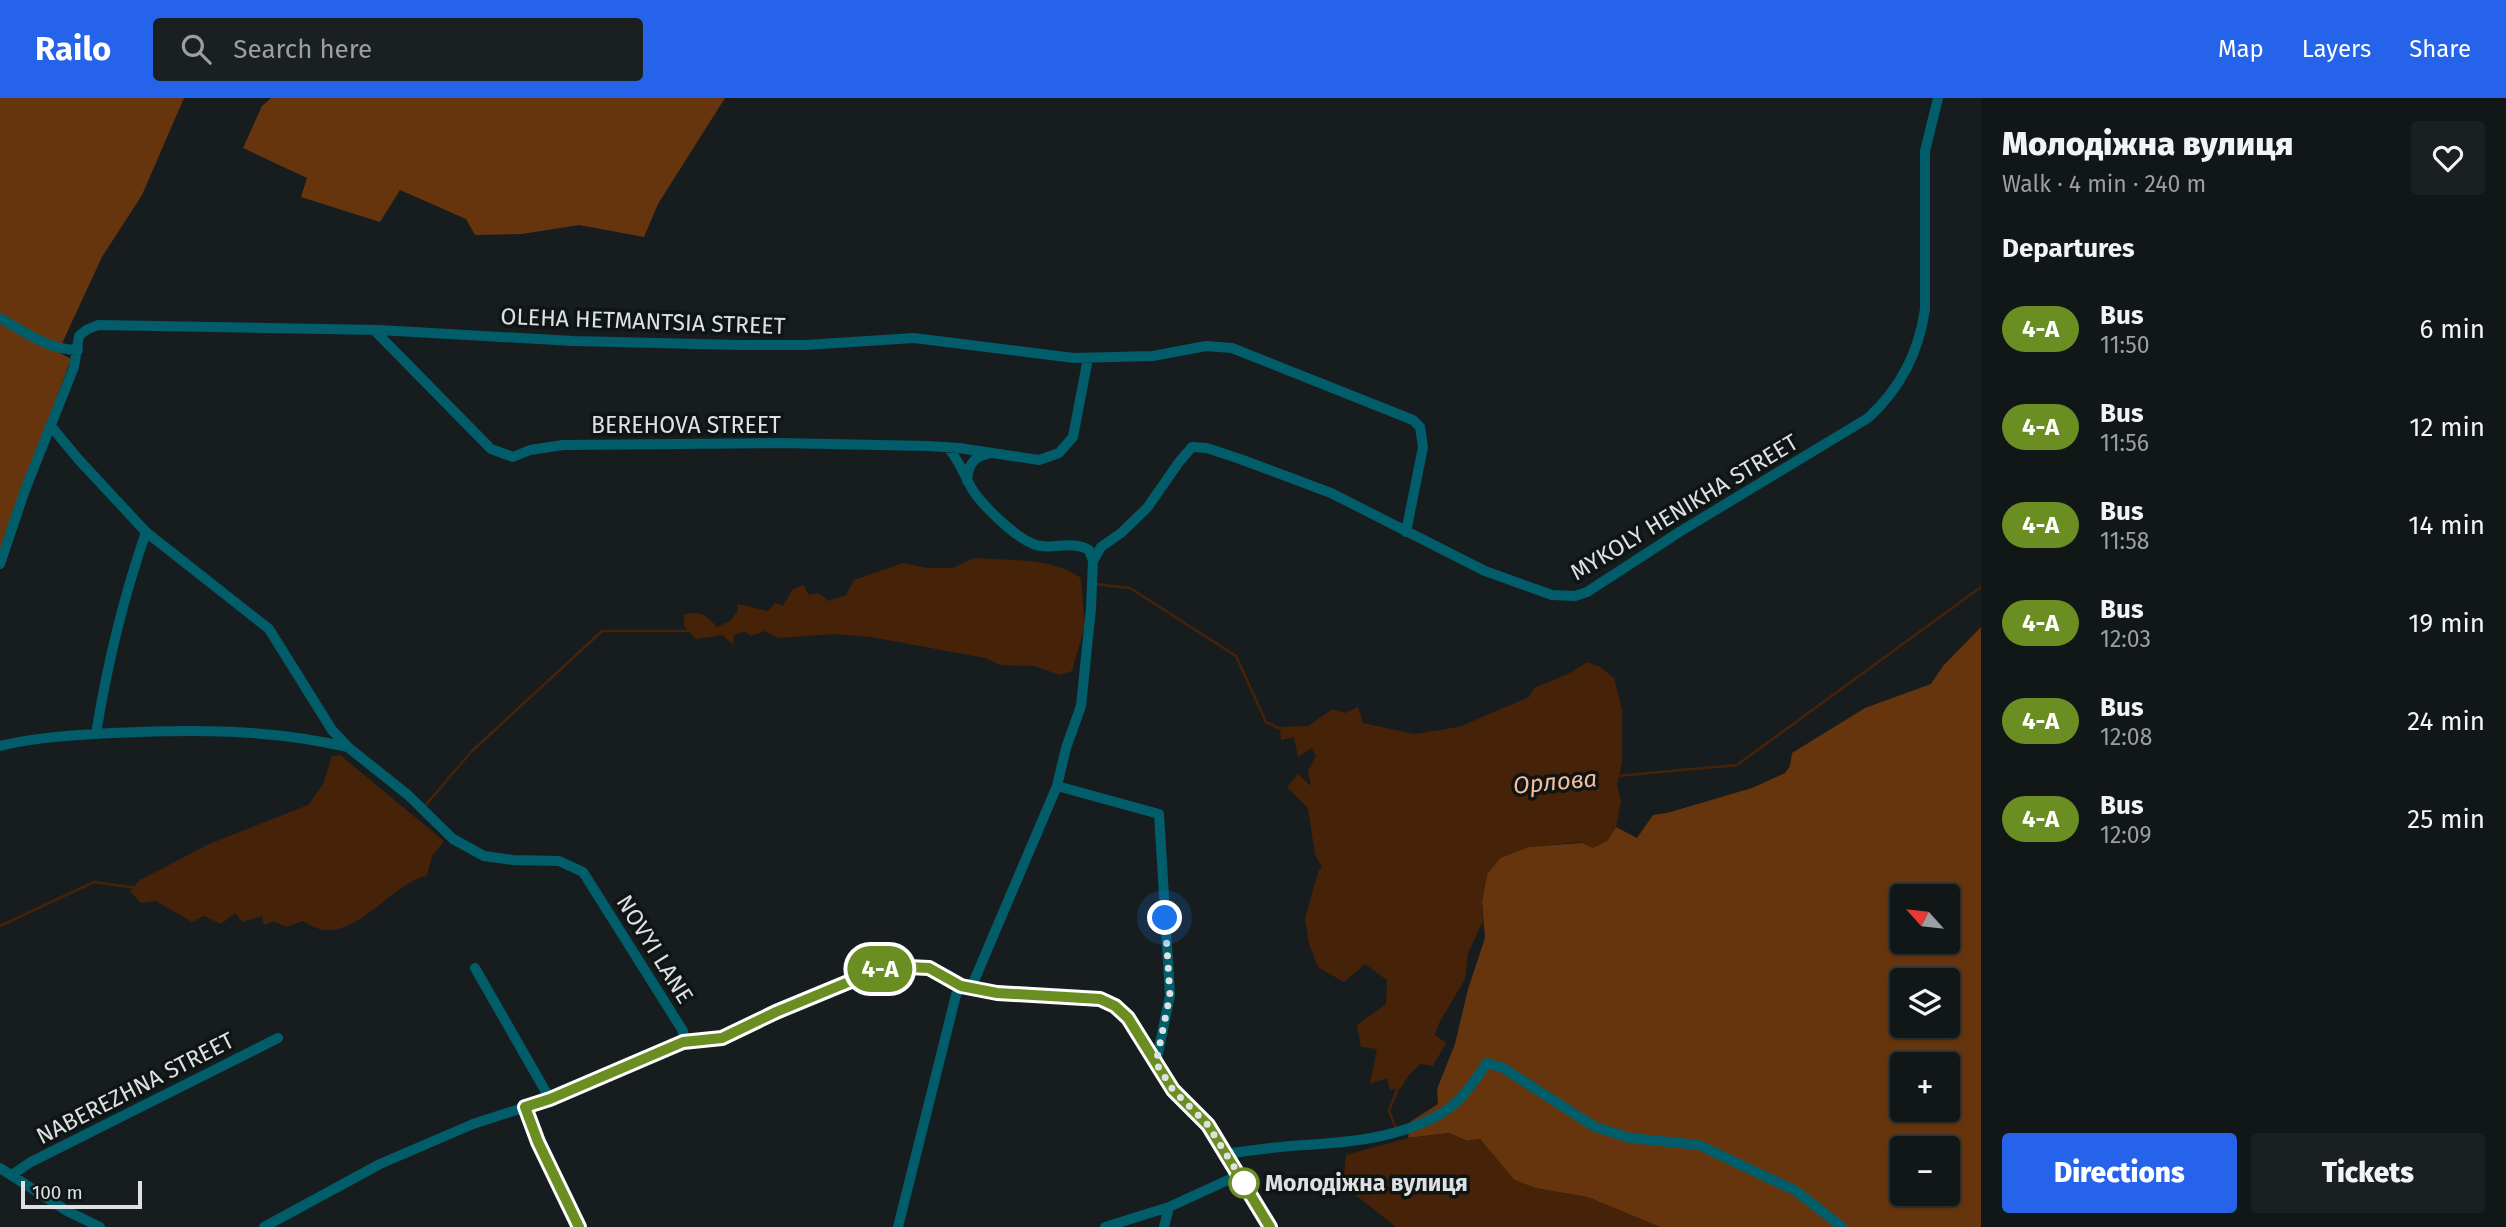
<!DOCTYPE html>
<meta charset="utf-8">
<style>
body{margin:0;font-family:"Fira Sans",sans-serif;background:#1a1f1f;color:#f1f3f6;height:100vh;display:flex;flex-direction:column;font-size:26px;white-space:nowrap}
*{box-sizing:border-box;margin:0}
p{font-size:23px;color:#9c9fa1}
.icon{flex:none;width:38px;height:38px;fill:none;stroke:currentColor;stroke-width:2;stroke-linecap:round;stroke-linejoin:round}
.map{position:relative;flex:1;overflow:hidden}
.panel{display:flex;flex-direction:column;background:#111616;width:525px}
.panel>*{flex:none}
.badge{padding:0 14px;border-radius:23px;font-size:24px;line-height:46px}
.needle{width:46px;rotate:297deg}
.fabs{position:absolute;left:1890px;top:786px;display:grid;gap:14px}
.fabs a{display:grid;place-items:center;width:70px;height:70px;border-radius:7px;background:#111616;box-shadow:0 2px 5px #0004,0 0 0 2px #303535;font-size:35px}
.scale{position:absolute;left:21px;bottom:18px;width:121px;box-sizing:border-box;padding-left:7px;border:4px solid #dee1e2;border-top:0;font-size:19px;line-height:24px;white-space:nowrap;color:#dee1e2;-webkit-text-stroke:5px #0f1415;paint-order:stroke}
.you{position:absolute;width:35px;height:35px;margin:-18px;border:5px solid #fff;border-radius:50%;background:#1a73e8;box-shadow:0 0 0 10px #1a73e833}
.map>.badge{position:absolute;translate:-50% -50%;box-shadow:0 0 0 4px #fff}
h2{padding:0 21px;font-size:26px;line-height:63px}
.round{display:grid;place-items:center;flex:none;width:74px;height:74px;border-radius:7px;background:#1a1f1f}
.head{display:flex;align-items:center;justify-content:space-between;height:119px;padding:0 21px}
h1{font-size:33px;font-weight:800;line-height:52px}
.cta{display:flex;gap:14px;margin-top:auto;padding:14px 21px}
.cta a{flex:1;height:80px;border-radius:7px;background:#2563eb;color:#fff;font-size:28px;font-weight:800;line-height:80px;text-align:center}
.cta a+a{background:#1a1f1f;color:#f1f3f6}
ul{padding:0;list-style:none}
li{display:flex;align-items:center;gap:21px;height:98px;padding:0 21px}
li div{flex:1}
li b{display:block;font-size:26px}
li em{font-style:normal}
li .badge{min-width:77px;font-weight:700;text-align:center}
header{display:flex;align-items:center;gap:42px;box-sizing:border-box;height:98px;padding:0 35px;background:#2563eb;color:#fff}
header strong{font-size:33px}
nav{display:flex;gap:38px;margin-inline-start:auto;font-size:24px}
.search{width:490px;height:63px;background:#1a1f1f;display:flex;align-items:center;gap:18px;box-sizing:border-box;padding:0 24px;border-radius:7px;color:#9c9fa1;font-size:26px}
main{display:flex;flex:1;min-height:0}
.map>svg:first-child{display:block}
</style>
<header>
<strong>Railo</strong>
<div class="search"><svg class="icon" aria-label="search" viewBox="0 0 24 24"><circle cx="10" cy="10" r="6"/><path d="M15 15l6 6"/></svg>Search here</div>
<nav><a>Map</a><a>Layers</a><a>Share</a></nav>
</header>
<main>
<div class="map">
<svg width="1981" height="1129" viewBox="0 0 1981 1129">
<rect width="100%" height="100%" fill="#171d1e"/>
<path fill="#66350d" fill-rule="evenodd" d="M0,0H184L142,97L102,159L58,254L71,261L0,453Z
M271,0H725L658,106L644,139L579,127L522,136L475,137L466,121L400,92L380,124L301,99L307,80L243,50L262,8Z
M1981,529V1129H1660L1587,1099L1535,1090L1514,1082L1480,1041L1467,1043L1449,1035L1408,1040L1410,1024L1438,1006L1437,991L1455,946L1468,891L1485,840L1482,804L1487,776L1500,760L1528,749L1607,743L1616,729L1637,740L1653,717L1667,715L1752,690L1785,675L1790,668L1792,655L1865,610L1931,586L1943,568ZM1902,798H1948V844H1902ZM1902,882H1948V928H1902ZM1902,966H1948V1012H1902ZM1902,1050H1948V1096H1902Z"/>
<path fill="#462308" d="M975,460C1010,463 1051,459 1081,480L1085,527L1072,573L1060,577L1034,568L1000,567L985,560L871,539L834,536L779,540L764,533L751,538L745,533L734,537L733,546L722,537L696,541L684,528V517C701,512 705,517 717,529L730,523L738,513L737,506L768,513L775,505L783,508L792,492L803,487L809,497L818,495L828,503L846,497L854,482L903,465L927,470H952Z
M1587,564L1600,569L1614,580L1622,612V664L1617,687L1621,703L1616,729L1607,743L1593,750L1580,744L1528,749L1500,760L1487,776L1482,804L1483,823L1468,855L1465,881L1438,927L1435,937L1446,945L1433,968L1420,966L1408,978L1401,990L1390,992L1387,980L1370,986L1377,951L1361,949L1357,927L1386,906L1387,882L1365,866L1344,884L1318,869L1309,846L1305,821L1318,774L1322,769L1315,757L1308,710L1287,689L1298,676L1311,688L1308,673L1316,658L1312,650L1298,659L1294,639L1281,642L1280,629L1308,628L1333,611L1345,615L1358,609L1363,625L1414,636L1459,629L1529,599L1534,590L1570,575Z
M340,657L444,743L432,758L427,777C391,787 361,836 323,832C317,831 309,826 303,823L286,829L274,823L264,827L262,818L243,824L235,815L221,826L204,818L192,824L156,803L141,805L130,793L140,782L209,746L308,707L323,686L332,658Z
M1449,1035L1467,1043L1480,1041L1514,1082L1535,1090L1587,1099L1660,1129H1396L1343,1087L1346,1057L1408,1040Z"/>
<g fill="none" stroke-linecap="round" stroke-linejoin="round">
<path stroke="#462308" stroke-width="2.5" d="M1095,486L1130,490L1236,558L1266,624L1283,632
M1616,678L1737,667L1981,489
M424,709L471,654L602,533H691
M0,828L94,784L137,790
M1396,1030L1389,1013L1399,987"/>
<path stroke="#015d6a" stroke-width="10" d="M0,220C25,234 48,252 78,252
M374,232L491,351L513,359L530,352L563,347L780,345L928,348L959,350L1039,362L1059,355L1073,339L1088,260
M50,327L79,362L146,434L269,531L332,632L349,650L408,697L453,741L484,758L513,762L559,763L583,774L683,933V944
M947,349C959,361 964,377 972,391C982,407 1013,437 1031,445C1049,454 1072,441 1089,452L1093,463
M967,383C968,368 973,359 987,356
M0,466L25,392L74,269L79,238L86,232L98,227L379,232L573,243L740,247H805L914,240L1074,260L1153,258L1206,248L1232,250L1413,322L1420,329L1423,349L1406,434
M96,636C107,567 123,501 146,434
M0,648C37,639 74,637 112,635C191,631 270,631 347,649
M1057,688L1159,716L1170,897L1156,965
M475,870L550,1001
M971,890L1057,688L1066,650L1081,608L1091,510L1093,463L1101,449L1121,435L1147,410L1179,364L1192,349L1207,350L1240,361L1331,395L1485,473L1552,497L1575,498L1587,494L1681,433L1868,320C1901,290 1919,254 1925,211V53L1938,0
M525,1009L538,1044L579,1129
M1226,1056C1247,1053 1268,1050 1290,1048C1341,1045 1400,1042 1445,1013C1463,1001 1475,982 1487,965L1503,970L1595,1029L1630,1040L1699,1047L1796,1093L1842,1129
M0,1070L67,1113L100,1129
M12,1077L29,1065L278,940
M264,1129L380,1066L473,1026L550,1001L683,944L722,940L776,914L887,868L929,870L961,888L997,895L1100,901L1115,908L1128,920L1173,992L1208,1027L1270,1129
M898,1129L956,897L961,888
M1105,1129L1169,1109L1239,1077
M1164,1129L1169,1109"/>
</g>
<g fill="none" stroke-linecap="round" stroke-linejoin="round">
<g stroke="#fff" stroke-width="16">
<path id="line" d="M579,1129L538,1044L525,1009L550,1001L683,944L722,940L776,914L887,868L929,870L961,888L997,895L1100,901L1115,908L1128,920L1173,992L1208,1027L1270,1129"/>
</g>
<use href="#line" stroke="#6b8e23" stroke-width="10"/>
<path stroke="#dee1e2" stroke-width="7" stroke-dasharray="0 12.6" d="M1165,820L1170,897L1156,965L1173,992L1208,1027L1244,1085"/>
</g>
<circle fill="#fff" stroke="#6b8e23" stroke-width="3.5" cx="1244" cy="1085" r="14"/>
<g text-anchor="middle" stroke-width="7" stroke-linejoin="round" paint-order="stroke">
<g font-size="23" fill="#dee1e2" stroke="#0f1415">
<text transform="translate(643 223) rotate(2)" y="8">OLEHA HETMANTSIA STREET</text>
<text x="686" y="335">BEREHOVA STREET</text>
<text transform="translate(1684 409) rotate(-31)" y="8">MYKOLY HENIKHA STREET</text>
<text transform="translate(655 851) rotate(58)" y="8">NOVYI LANE</text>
<text transform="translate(135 990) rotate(-27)" y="8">NABEREZHNA STREET</text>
</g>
<g font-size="23" font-weight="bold" fill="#dee1e2" stroke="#0f1415" text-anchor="start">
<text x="1265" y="1093">Молодіжна вулиця</text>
</g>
<g font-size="24" font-style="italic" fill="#f6bc97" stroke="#0f1415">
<text transform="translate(1555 684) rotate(-5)" y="8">Орлова</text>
</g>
</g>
</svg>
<div class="fabs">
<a><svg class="needle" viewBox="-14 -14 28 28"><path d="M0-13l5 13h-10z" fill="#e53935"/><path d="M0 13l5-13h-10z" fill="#9c9fa1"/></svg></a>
<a><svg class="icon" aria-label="layers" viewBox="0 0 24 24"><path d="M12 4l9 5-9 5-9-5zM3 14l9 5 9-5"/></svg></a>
<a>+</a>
<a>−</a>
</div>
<div class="scale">100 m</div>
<div class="you" style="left:1165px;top:820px"></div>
<b class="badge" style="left:880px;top:871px;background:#6b8e23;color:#fff">4-А</b>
</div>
<section class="panel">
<div class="head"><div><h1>Молодіжна вулиця</h1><p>Walk · 4 min · 240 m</p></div><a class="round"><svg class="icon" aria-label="heart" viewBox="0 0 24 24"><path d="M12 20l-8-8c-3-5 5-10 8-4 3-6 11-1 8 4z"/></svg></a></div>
<h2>Departures</h2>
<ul>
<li><span class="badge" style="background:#6b8e23;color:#fff">4-А</span><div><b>Bus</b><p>11:50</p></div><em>6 min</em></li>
<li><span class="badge" style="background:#6b8e23;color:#fff">4-А</span><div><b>Bus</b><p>11:56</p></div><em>12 min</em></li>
<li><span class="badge" style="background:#6b8e23;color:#fff">4-А</span><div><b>Bus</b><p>11:58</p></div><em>14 min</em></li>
<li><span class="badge" style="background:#6b8e23;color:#fff">4-А</span><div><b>Bus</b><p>12:03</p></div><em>19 min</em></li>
<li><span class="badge" style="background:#6b8e23;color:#fff">4-А</span><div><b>Bus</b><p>12:08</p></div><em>24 min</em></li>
<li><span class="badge" style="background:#6b8e23;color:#fff">4-А</span><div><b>Bus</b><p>12:09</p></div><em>25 min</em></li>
</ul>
<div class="cta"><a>Directions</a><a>Tickets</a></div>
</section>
</main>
